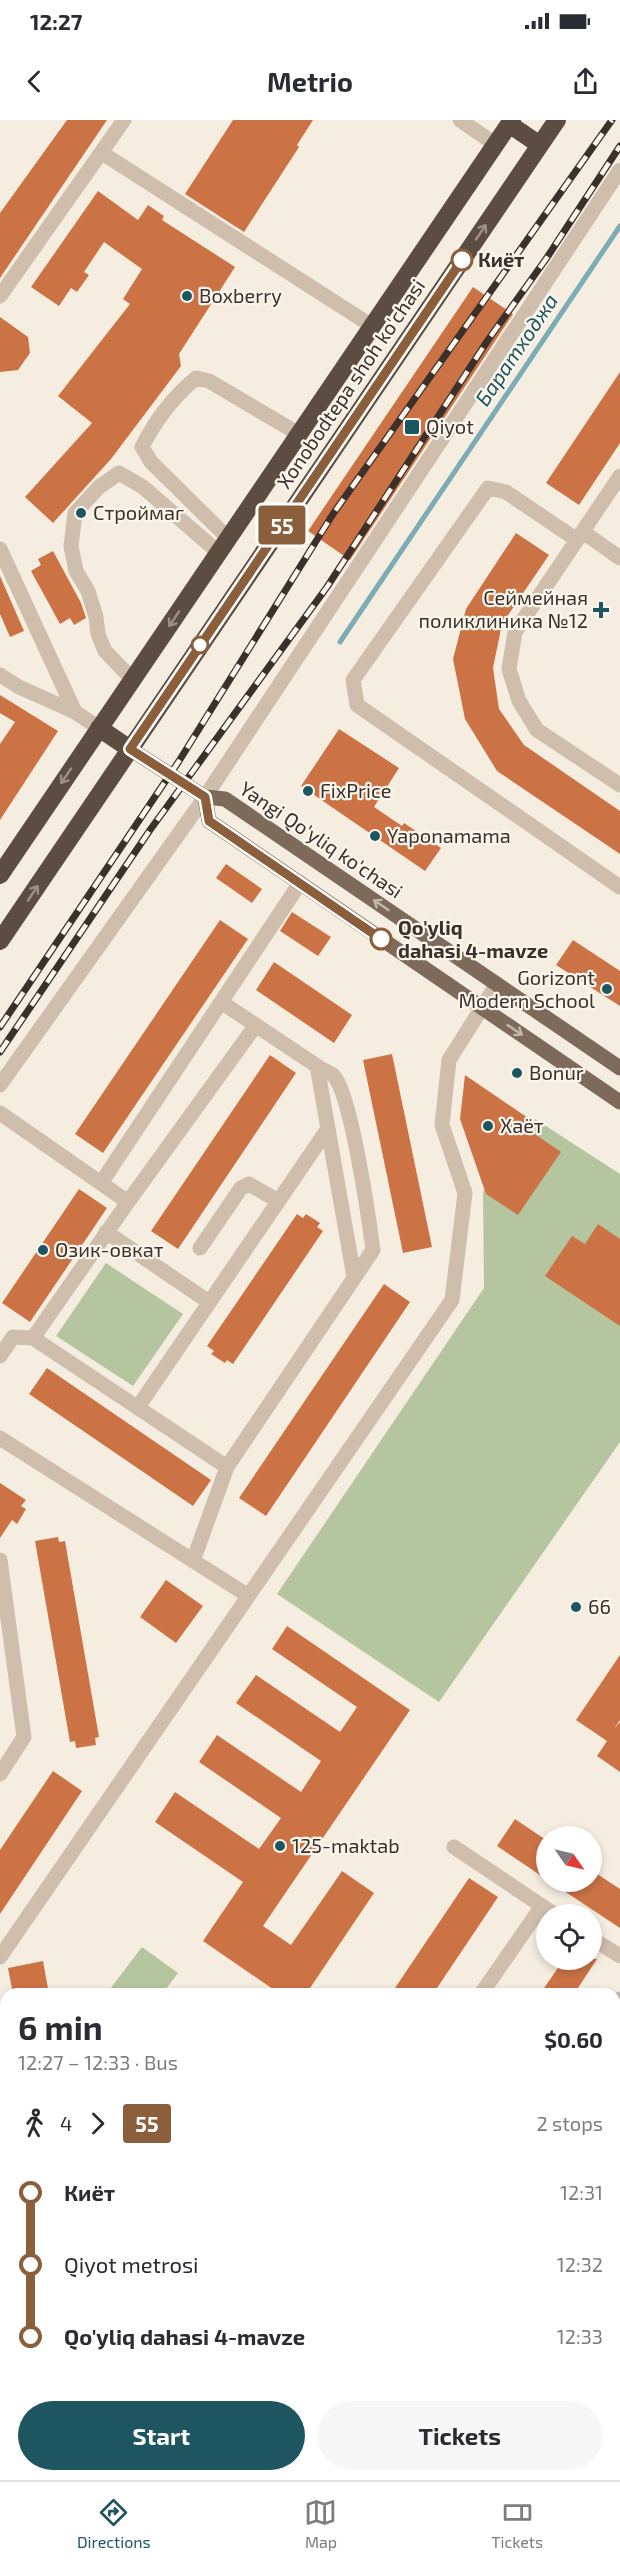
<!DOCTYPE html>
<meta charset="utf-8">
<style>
body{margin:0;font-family:"Exo 2",sans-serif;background:#f7f7f7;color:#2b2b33;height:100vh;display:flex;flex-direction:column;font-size:22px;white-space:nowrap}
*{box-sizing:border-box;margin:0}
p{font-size:20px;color:#7c7c81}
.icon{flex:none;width:33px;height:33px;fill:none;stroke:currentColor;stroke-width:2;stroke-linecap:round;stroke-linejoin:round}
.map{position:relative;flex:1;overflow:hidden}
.panel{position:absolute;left:0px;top:1868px;width:621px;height:494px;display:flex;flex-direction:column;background:#fff;border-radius:18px 18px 0 0;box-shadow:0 3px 9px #0003}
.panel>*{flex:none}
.badge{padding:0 12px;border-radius:4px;font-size:21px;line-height:39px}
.needle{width:39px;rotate:124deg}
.controls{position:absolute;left:536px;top:1706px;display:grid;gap:12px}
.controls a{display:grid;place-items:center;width:66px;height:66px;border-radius:50%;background:#fff;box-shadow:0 3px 9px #0003;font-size:30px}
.map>.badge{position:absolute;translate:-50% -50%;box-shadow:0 0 0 3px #fff}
.legs{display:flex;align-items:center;gap:9px;height:66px;padding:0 18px;font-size:20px}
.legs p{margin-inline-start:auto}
.summary{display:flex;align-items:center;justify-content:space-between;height:102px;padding:0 18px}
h1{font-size:33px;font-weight:700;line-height:45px}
.button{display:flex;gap:12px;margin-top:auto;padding:12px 18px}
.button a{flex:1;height:69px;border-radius:36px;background:#1d5560;color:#fff;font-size:24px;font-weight:700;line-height:69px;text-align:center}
.button a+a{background:#f7f7f7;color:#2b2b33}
ul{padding:0 18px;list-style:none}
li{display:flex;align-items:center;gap:21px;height:72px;font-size:22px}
li i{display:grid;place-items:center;width:9px;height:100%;margin:0 8px;background:currentColor}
li i::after{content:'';width:15px;height:15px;margin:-8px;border:4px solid;border-radius:50%;background:#fff}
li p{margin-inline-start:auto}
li:first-child i{background:linear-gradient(#0000 50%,currentColor 0)}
li:last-child i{background:linear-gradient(currentColor 50%,#0000 0)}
.status{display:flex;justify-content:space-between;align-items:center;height:42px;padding:0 30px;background:#fff;direction:ltr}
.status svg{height:16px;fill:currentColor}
header{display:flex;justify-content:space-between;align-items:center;height:78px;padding:0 18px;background:#fff;font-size:27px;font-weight:700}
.dock{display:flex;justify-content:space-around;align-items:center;height:84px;border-top:2px solid #e1e1e2;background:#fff;font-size:16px;color:#7c7c81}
.dock a{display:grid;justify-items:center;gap:3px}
.dock .selected{color:#1d5560}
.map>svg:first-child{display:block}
</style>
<div class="status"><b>12:27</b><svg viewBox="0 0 49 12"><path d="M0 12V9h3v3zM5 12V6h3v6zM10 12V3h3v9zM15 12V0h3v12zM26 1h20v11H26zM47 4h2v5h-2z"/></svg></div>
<header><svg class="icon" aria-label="back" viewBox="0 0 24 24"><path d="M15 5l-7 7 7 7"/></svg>Metrio<svg class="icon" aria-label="share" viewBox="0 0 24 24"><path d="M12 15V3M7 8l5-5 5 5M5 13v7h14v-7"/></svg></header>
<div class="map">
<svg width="620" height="2360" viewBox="0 0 620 2360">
<rect width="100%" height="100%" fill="#f5ede0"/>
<path fill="#b5c59f" d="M535,999L620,1054V1322L439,1582L277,1474L484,1168L483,1072Z
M106,1143L183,1194L133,1266L56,1216Z
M142,1827L178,1853L163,1873H107Z"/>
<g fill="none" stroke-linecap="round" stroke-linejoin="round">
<path stroke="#7dacb4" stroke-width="5" d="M340,522L620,106
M615,2289L620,2287
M518,2360L524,2355"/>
</g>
<path fill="#cc7346" d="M67,0H107L0,158V93Z
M233,0H313L297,25L299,27L244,112L185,74Z
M98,71L138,100L148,85L164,96L162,100L235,147L179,234L181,246L111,339L53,403L25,377L92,303L58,276L130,184L123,179L142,149L104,122L84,152L89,155L77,172L71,168L59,186L31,167Z
M473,167L513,194L350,440L308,411Z
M0,197L28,217L30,233L18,250L0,252Z
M620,252V323L579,385L546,363Z
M516,413L549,435L502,504L493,548L499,589L524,625L620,691V734L497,651L465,599L453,539L466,489Z
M53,431L81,483L86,498L74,505L70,498L60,504L31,451L41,445L38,439Z
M0,456L24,511L10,517L0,494Z
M0,575L58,611L0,700V624L15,602L0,593Z
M339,609L399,648L374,687L402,706L404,703L441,728L425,751L301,666Z
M226,744L262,769L252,783L216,758Z
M292,792L331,817L318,836L280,811Z
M220,800L248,819L103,1033L75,1014Z
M573,820L620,851V886L556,845Z
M274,842L352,895L334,923L256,870Z
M392,934L432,1127L403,1133L363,940Z
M270,935L296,953L178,1129L151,1111Z
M465,955L528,998L523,1006L561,1032L518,1095L486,1074L460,999Z
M79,1069L107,1088L30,1202L2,1183Z
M297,1094L303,1098L306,1094L320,1103L317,1107L323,1111L233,1244L227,1240L225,1243L211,1234L214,1231L207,1226Z
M598,1104L620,1119V1206L545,1156L572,1116L585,1124Z
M384,1164L410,1182L266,1396L239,1378Z
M47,1248L211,1360L193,1386L29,1274Z
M0,1363L26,1380L21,1386L26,1389L17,1404L12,1400L0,1418Z
M58,1417L59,1422L65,1421L99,1617L95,1618L96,1625L76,1628L75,1621L70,1622L35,1421Z
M166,1460L203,1486L176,1523L140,1497Z
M287,1506L410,1590L263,1806L291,1825L342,1751L374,1773L306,1874H280L203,1821L243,1762L155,1702L175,1672L259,1729L281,1698L199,1642L217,1615L301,1672L321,1641L236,1583L256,1555L340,1612L357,1587L272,1529Z
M620,1535V1600L614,1609L620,1602V1652L597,1636L607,1621L576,1600Z
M53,1651L82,1671L0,1794V1730Z
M515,1699L546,1720V1759L497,1726Z
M591,1750L620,1769V1808L549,1761H591Z
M469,1758L498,1777L433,1874H391Z
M564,1839H597L574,1874H540Z
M43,1841L49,1874H13L8,1848Z"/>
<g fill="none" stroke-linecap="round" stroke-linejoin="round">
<path stroke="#cebeab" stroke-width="15" d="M460,0L495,24
M102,33L372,206
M0,176L124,0
M620,356L515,512L509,549L519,581L537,610L620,665
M583,412L620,438
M228,418L151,342L142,327C156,299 172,278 196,258L209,261L299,314
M577,420L506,372L488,368L353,560L357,585L620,767
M0,429L75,592L99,608
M0,555L19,567L75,592
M132,559L105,531L98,514L96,497L88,471L76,451L71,426L75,393L99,367L119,353L143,367L218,432
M221,882L317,946L354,1157
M0,965L205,677L620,50
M0,993L128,1082L33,1218L13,1217L0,1236
M101,1063L300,763
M128,1082L256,905
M106,1112L209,1182
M200,1128L241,1068L249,1064L278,1081
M33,1218L227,1347
M138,1287L327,1010
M0,1318L247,1475
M0,1440L24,1617L0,1654
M193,1441L227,1347L373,1130C369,1100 351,972 333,955C328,952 321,949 317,946
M454,1727L554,1794
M591,1818L620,1836
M0,1837L452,1180L465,1073L442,1005L449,940L497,864
M481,1874L542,1786
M615,1886L620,1879
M0,1908L6,1912
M615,2109L620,2102
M615,2331L620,2327
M438,2355L442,2360
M33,2360L36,2355
M179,2360L183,2355
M300,2360L302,2355
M569,2360L576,2355"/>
<path stroke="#7e6a5b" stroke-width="15" d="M130,629L205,677L225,679L620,948
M205,677L209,701L620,982"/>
<path stroke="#5d4c41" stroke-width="18" d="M509,4L540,25
M99,608L130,629
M0,755L512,0
M0,821L557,0"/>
<g stroke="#3b312a" stroke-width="7">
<path id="rail" d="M0,907L179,641L333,394L612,0
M0,932L150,710L327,467L488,220L546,139L620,26"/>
</g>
<use href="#rail" stroke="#fbf6ed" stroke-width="4.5" stroke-dasharray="14" stroke-linecap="butt"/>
</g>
<defs><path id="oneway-shaft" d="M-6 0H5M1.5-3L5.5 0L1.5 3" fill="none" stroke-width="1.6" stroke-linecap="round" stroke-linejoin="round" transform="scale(1.5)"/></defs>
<g stroke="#9c9086">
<use href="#oneway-shaft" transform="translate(481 112) rotate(-56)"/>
<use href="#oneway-shaft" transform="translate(174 499) rotate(124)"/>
<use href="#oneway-shaft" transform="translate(66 656) rotate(124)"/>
<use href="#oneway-shaft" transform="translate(33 773) rotate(-56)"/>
</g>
<g stroke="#c3b7ab">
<use href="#oneway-shaft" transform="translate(381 785) rotate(-146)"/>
<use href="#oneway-shaft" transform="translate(515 910) rotate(34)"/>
</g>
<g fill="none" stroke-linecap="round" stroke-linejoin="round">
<g stroke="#fff" stroke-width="14">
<path id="line-1" d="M381,819L209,701L205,677L130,629L462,140"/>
</g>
<use href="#line-1" stroke="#8b5e3c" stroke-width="9"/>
</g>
<g fill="#fff" stroke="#8b5e3c" stroke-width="3">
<circle cx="462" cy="140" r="10"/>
<circle cx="200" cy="525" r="8"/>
<circle cx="381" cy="819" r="10"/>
</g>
<g fill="#1d5560" stroke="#fbf6ed" stroke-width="2">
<circle cx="187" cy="176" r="6"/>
<rect x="404" y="299" width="16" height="16" rx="3"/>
<circle cx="81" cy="393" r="6"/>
<path d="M598 481h6v6h6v6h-6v6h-6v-6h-6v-6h6z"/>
<circle cx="308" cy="671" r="6"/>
<circle cx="375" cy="716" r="6"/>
<circle cx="607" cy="869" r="6"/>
<circle cx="517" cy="953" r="6"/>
<circle cx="488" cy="1006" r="6"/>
<circle cx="43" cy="1130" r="6"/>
<circle cx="576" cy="1487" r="6"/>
<circle cx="280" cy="1726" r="6"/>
</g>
<g text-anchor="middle" stroke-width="4.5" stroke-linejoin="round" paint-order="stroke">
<g font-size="20" font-weight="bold" fill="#3b312a" stroke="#fbf6ed" text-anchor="start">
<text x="478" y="147">Киёт</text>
<text x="398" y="815">Qo'yliq<tspan x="398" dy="23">dahasi 4-mavze</tspan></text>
</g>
<g font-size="20" fill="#3b312a" stroke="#fbf6ed" text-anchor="start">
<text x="199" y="183">Boxberry</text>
<text x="426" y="314">Qiyot</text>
<text x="93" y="400">Строймаг</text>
<text x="588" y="485" text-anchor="end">Сеймейная<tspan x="588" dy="23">поликлиника №12</tspan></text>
<text x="320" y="678">FixPrice</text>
<text x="387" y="723">Yaponamama</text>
<text x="595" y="865" text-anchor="end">Gorizont<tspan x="595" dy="23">Modern School</tspan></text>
<text x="529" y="960">Bonur</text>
<text x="500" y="1013">Хаёт</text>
<text x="55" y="1137">Озик-овкат</text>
<text x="588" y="1494">66</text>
<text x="292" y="1733">125-maktab</text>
</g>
<g font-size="20" fill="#3b312a" stroke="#fbf6ed">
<text transform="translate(351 264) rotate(-56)" y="7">Xonobodtepa shoh ko'chasi</text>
<text transform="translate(321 720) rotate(34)" y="7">Yangi Qo'yliq ko'chasi</text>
</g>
<g font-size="21" font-style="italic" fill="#1d5560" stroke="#fbf6ed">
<text transform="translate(517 230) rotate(-56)" y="7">Баратходжа</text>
</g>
</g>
</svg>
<div class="controls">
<a><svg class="needle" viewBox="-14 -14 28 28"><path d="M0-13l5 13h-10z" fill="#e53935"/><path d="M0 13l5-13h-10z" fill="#7c7c81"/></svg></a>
<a><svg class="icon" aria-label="locate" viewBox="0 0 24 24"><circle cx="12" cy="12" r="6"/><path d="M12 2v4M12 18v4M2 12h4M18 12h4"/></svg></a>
</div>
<b class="badge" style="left:282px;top:405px;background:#8b5e3c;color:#fff">55</b>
<section class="panel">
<div class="summary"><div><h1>6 min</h1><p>12:27 – 12:33 · Bus</p></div><b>$0.60</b></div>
<div class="legs"><svg class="icon" aria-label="walk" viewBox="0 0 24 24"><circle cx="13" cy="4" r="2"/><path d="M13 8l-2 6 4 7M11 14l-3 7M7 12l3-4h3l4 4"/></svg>4<svg class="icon" aria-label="forward" viewBox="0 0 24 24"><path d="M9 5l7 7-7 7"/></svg><b class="badge" style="background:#8b5e3c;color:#fff">55</b><p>2 stops</p></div>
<ul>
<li><i style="color:#8b5e3c"></i><b>Киёт</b><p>12:31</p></li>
<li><i style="color:#8b5e3c"></i><span>Qiyot metrosi</span><p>12:32</p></li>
<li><i style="color:#8b5e3c"></i><b>Qo'yliq dahasi 4-mavze</b><p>12:33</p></li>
</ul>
<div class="button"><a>Start</a><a>Tickets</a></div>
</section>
</div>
<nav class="dock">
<a class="selected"><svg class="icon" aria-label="directions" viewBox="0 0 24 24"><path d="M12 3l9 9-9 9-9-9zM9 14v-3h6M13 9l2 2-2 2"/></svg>Directions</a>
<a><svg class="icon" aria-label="map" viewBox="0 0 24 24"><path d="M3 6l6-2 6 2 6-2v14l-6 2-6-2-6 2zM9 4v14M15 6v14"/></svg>Map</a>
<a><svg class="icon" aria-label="tickets" viewBox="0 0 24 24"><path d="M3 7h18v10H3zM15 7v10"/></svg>Tickets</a>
</nav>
